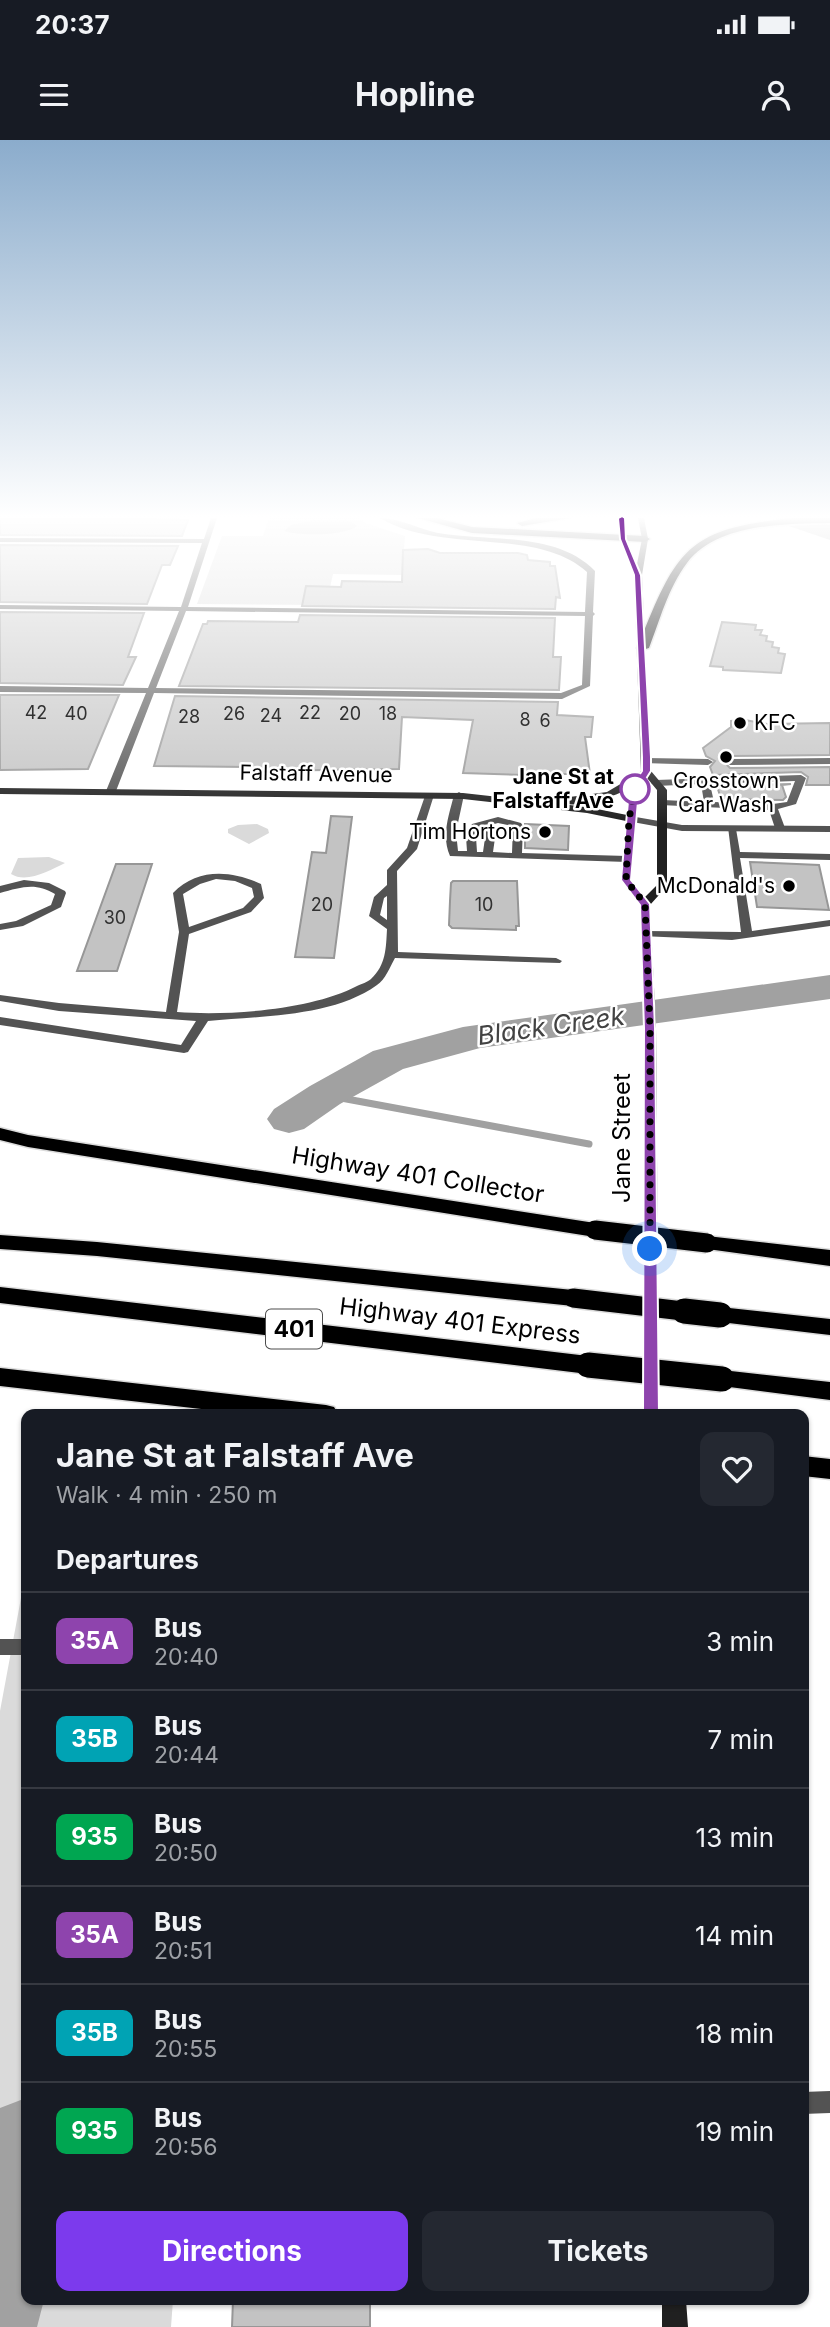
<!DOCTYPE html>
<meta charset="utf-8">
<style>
body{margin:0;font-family:Inter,sans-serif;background:#242831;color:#f1f3f6;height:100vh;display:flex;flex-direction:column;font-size:26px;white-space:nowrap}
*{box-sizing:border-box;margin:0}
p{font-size:23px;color:#9ea1a6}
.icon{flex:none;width:38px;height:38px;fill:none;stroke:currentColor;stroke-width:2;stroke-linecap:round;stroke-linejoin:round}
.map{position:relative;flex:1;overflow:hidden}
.side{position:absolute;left:21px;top:1269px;width:788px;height:896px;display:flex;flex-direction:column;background:#171b24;border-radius:14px;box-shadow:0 2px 5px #0004}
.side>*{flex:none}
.badge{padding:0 14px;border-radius:10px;font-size:24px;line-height:46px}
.you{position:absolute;width:35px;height:35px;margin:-18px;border:5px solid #fff;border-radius:50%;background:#1a73e8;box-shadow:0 0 0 10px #1a73e833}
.map>.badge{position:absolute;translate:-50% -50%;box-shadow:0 0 0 4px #fff}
h2{padding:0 35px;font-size:26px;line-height:63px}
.round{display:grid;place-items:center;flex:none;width:74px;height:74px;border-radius:14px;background:#242831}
.summary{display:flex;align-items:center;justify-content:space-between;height:119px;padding:0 35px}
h1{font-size:33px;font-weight:700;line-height:52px}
.cta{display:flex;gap:14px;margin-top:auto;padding:14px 35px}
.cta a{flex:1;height:80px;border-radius:14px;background:#7c3aed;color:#fff;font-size:28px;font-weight:700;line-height:80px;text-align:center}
.cta a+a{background:#242831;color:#f1f3f6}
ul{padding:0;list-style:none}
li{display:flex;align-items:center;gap:21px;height:98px;padding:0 35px;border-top:2px solid #363941}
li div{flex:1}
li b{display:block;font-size:26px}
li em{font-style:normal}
li .badge{min-width:77px;font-weight:700;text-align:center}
.status{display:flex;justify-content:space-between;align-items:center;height:49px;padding:0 35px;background:#171b24;direction:ltr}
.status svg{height:19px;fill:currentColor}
header{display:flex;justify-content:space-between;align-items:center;height:91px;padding:0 35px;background:#171b24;font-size:32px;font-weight:700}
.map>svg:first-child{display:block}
</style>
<div class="status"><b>20:37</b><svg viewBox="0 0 49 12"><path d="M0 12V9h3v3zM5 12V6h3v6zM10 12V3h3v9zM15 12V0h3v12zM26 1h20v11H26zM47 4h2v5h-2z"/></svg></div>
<header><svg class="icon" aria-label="menu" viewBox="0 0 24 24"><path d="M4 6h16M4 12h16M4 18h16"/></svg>Hopline<svg class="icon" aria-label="person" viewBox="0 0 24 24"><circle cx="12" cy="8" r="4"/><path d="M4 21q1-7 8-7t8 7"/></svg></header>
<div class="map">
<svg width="830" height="2187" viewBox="0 0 830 2187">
<rect width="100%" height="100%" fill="#fff"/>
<path fill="#dadada" d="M269,378H359L365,383L405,396L402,435L333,434L326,465L197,464L222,396H263Z
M257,684L268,689L269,693L249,704L228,693V689L238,685Z
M49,717L65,723C50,730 27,744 11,734L18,718Z
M26,1431V2160H173L171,2187H0V1571Z"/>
<path fill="#a1a1a1" d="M314,380L350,381L357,386C345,396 300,396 284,391L291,385Z"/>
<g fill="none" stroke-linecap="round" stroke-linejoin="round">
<path stroke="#a1a1a1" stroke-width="7" d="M325,955L589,1004"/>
<path fill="#a1a1a1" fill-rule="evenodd" d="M777,378H810L830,385V400L780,383Z
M830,835V859L480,908L403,929L340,964L304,989L289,993L274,989L267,979L274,969L310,946L373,911L463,887Z
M26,1958V2160H44L37,2187H0V1968Z"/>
</g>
<path fill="#c3c3c3" stroke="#979797" stroke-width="2" d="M0,378H112L188,380L182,396L0,395Z
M0,405L178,406L170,425H162L147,464L0,462Z
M428,409L440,413H518L527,415L528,420L550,422V426H555L560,458L556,457L555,469L302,466L306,446L341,447L342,441L402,442L403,410Z
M0,472L144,473L128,517H136L123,545L0,543Z
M300,475L555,478L553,517H561L559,550L179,546L203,484H207L208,481L298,482Z
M722,482L756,485L755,490H762L760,495L767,496L766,501L773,502L772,507L779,508L778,513L785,514L781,533L723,530V527L710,526Z
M0,555H119L88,629L0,630Z
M175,556L558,562L557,575L593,577L591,597H585L590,634H556V636L463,633L473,580L426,578L402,577L399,629L247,631L248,627L154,626Z
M745,580L767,584L830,583V615L730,616L723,621L730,628L830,627V645H806L808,637L801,632L713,635L710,627L715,621L706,616L703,608L731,587V581Z
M791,644L782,645L786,657L783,660L721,659L717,646Z
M331,676L352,677L334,818L295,817L312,712L326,713Z
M525,684L569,686L568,710L525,708Z
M750,722L819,725L829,770L757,767Z
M116,724H152L117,831H77Z
M453,741H517L519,786H516V790L452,788L449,785L450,761L451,743Z
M233,2160H370V2187H232Z"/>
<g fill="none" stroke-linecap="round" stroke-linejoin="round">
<g stroke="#dbdbdb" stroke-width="3">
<path id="highway" d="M418,378H437L472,387L645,396L650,399L645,402L472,393Z
M536,378H570L522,386L517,383Z
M794,378H830V383C785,384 717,383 687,423C668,448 660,480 649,508L639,511L637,508C676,413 683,388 794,378Z
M0,988L28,995L595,1083L602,1085L605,1090L602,1095L595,1097L28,1007L0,1000Z
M0,1095L97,1102L573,1150L581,1152L584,1158L581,1164L573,1166L97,1116L0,1109Z
M707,1096L830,1110V1126L700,1108L696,1103L700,1098Z
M0,1147L588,1216L596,1219L600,1225L596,1231L588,1234L0,1163Z
M720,1167L830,1179V1195L712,1181L709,1175L712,1169Z
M0,1228L326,1265L334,1267L338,1274H245L0,1246Z
M722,1230L830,1242V1260L714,1245L710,1239L714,1233Z
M803,1316L830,1319V1339L803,1336Z"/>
</g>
<path fill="#535353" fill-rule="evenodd" d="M646,618L708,619L713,622L708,625L643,623V619Z
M830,618V624L730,625L725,622L730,619Z
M801,635L806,638L796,664L778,669L785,688L780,691L775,688L769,670L660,665L658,663L663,660L704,662L701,644L656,646L651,643L656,640ZM795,641L787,662L773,664L714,662L710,644Z
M459,652L464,655L456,692L458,711H467L466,697L472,684L498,677L521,683L523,686L522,713L627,716L632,719L627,722L450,716C441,696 449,675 454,655ZM498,683L513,686L512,713L493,712L496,691L491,688L486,691L483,712H477L476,697L479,688Z
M426,653L434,655L417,709L397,731L398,812L556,818L562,821L560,823L395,818C390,827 385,840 377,845C333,877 260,876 208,881L188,912L184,913L0,885V877L181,905L196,881L59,871L0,861V855L59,863L166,872L179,792L173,753C197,728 231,730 261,744L264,758L251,772L189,794L177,872C229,876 311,870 357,846C361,844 368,842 371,839C386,825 386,808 387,789L369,776L374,757L387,745V730L407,708ZM216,739L235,741L252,748L254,757L243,768L189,787L183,754L200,744ZM387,756V780L380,775L384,758Z
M728,687L736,689L740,712L830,714V720L740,718L752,791L830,780V786L732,800L641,796L640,794L645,791L741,792Z
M24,740L49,743L65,751L66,753L61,767L23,786L0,790V784L16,781L51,765L55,754C36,742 21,747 0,753V746Z"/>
<path fill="#535353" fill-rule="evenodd" d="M211,378H217L188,467L585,472L587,432C535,386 442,415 380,378C399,378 419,389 438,393C489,402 556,391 595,431L593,472L595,474L593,476L590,546L562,559L154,553L116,651L108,653L106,651L146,553L0,552V546L148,548L179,471L0,469V465L181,467L202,403L0,402V398L204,399ZM186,471L585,476L582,545L561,553L156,548Z
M630,676L682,685L830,686V692L682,691L627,681L625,679Z
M0,1499H26V1515H0Z
M830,1951V1973L803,1974V1952Z"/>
<path fill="#202020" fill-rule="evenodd" d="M619,378H625L626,399L637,424L642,399L638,378H644L648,399L642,435L651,631L667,650V746L650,765L656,888L659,1274H643L644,888L640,764L621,740L626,681L587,673L463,659L0,654V648L463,653L587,667L627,675L631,647C615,657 574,671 557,661L562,658L607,652L634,636H638L641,631L634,435L620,399ZM647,638L657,650V745L645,757L631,740L639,650Z
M662,2160H686L688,2187H662Z"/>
<use href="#highway" fill="#000" fill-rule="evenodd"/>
<g stroke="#dbdbdb" stroke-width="22" stroke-linecap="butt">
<path id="highway-bridge-far1" d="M595,1090L707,1103
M573,1158L700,1173"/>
</g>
<g stroke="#dbdbdb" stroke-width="28" stroke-linecap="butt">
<path id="highway-bridge" d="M684,1171L720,1175
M588,1225L722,1239"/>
</g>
<use href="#highway-bridge-far1" stroke="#000" stroke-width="19"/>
<use href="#highway-bridge" stroke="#000" stroke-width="25"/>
</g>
<linearGradient id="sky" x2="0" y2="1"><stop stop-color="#8baccc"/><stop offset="0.55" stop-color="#fff"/><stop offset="1" stop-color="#fff" stop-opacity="0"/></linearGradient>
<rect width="830" height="685" fill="url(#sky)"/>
<path fill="#8e44ad" stroke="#fff" stroke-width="2" d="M622,376L625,378L626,399L641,435L651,617V631L639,650L631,740L650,764L655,888L659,1274L651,1280L643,1274L644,888L640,765L621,740L629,650L642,631V617L634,435L620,399L618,378Z"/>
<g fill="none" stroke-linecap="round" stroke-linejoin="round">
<path stroke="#000" stroke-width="7" stroke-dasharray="0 12.6" d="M635,649L629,679L626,740L645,764L650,888V1109"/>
</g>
<g fill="#000" stroke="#fff" stroke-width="2.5">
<circle cx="740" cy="583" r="7"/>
<circle cx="726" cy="617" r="7"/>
<circle cx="545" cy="692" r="7"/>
<circle cx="789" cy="746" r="7"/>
</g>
<circle fill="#fff" stroke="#8e44ad" stroke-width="3.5" cx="635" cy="649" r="14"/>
<g text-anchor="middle" stroke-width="5" stroke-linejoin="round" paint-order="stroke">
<g font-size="18" fill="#313131">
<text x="36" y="579">42</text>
<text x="310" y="579">22</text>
<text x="76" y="580">40</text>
<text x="234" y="580">26</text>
<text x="350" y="580">20</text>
<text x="388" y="580">18</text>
<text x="271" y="582">24</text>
<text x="189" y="583">28</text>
<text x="525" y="586">8</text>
<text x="545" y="587">6</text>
<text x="322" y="771">20</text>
<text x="484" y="771">10</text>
<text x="115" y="784">30</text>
</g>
<g font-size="21" fill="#000" stroke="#fff" text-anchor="end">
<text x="754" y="590" text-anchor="start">KFC</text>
<text x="726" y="648" text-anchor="middle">Crosstown<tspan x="726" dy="24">Car Wash</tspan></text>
<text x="531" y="699">Tim Hortons</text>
<text x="775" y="753">McDonald's</text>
</g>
<g font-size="21" fill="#000" stroke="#fff">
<text transform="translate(316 634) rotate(1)" y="7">Falstaff Avenue</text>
</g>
<g font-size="21" font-weight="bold" fill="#000" stroke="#fff" text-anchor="end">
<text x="614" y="644">Jane St at<tspan x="614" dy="24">Falstaff Ave</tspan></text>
</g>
<rect fill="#fff" stroke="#4c4c4c" stroke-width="2" x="266" y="1169.5" width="56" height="39" rx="5"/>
<g font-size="23" font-weight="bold" fill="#000">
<text x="294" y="1197">401</text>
</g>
<g font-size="24" fill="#000" stroke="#fff">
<text transform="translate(622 998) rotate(-90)" y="8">Jane Street</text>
<text transform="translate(418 1035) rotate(9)" y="8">Highway 401 Collector</text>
<text transform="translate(460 1181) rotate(7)" y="8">Highway 401 Express</text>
</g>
<g font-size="26" font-style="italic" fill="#424242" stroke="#fff">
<text transform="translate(551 886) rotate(-8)" y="9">Black Creek</text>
</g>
</g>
</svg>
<div class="you" style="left:650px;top:1109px"></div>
<section class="side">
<div class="summary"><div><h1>Jane St at Falstaff Ave</h1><p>Walk · 4 min · 250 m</p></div><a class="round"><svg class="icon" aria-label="heart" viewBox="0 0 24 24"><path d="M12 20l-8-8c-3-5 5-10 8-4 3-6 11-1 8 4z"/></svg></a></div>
<h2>Departures</h2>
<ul>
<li><span class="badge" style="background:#8e44ad;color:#fff">35A</span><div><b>Bus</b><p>20:40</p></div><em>3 min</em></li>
<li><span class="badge" style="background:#00a3b4;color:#fff">35B</span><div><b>Bus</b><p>20:44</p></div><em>7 min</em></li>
<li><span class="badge" style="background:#00a651;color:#fff">935</span><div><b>Bus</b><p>20:50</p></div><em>13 min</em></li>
<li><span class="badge" style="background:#8e44ad;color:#fff">35A</span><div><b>Bus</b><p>20:51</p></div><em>14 min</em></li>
<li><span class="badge" style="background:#00a3b4;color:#fff">35B</span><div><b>Bus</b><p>20:55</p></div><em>18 min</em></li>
<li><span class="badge" style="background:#00a651;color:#fff">935</span><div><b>Bus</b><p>20:56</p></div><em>19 min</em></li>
</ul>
<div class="cta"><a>Directions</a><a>Tickets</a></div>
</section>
</div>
